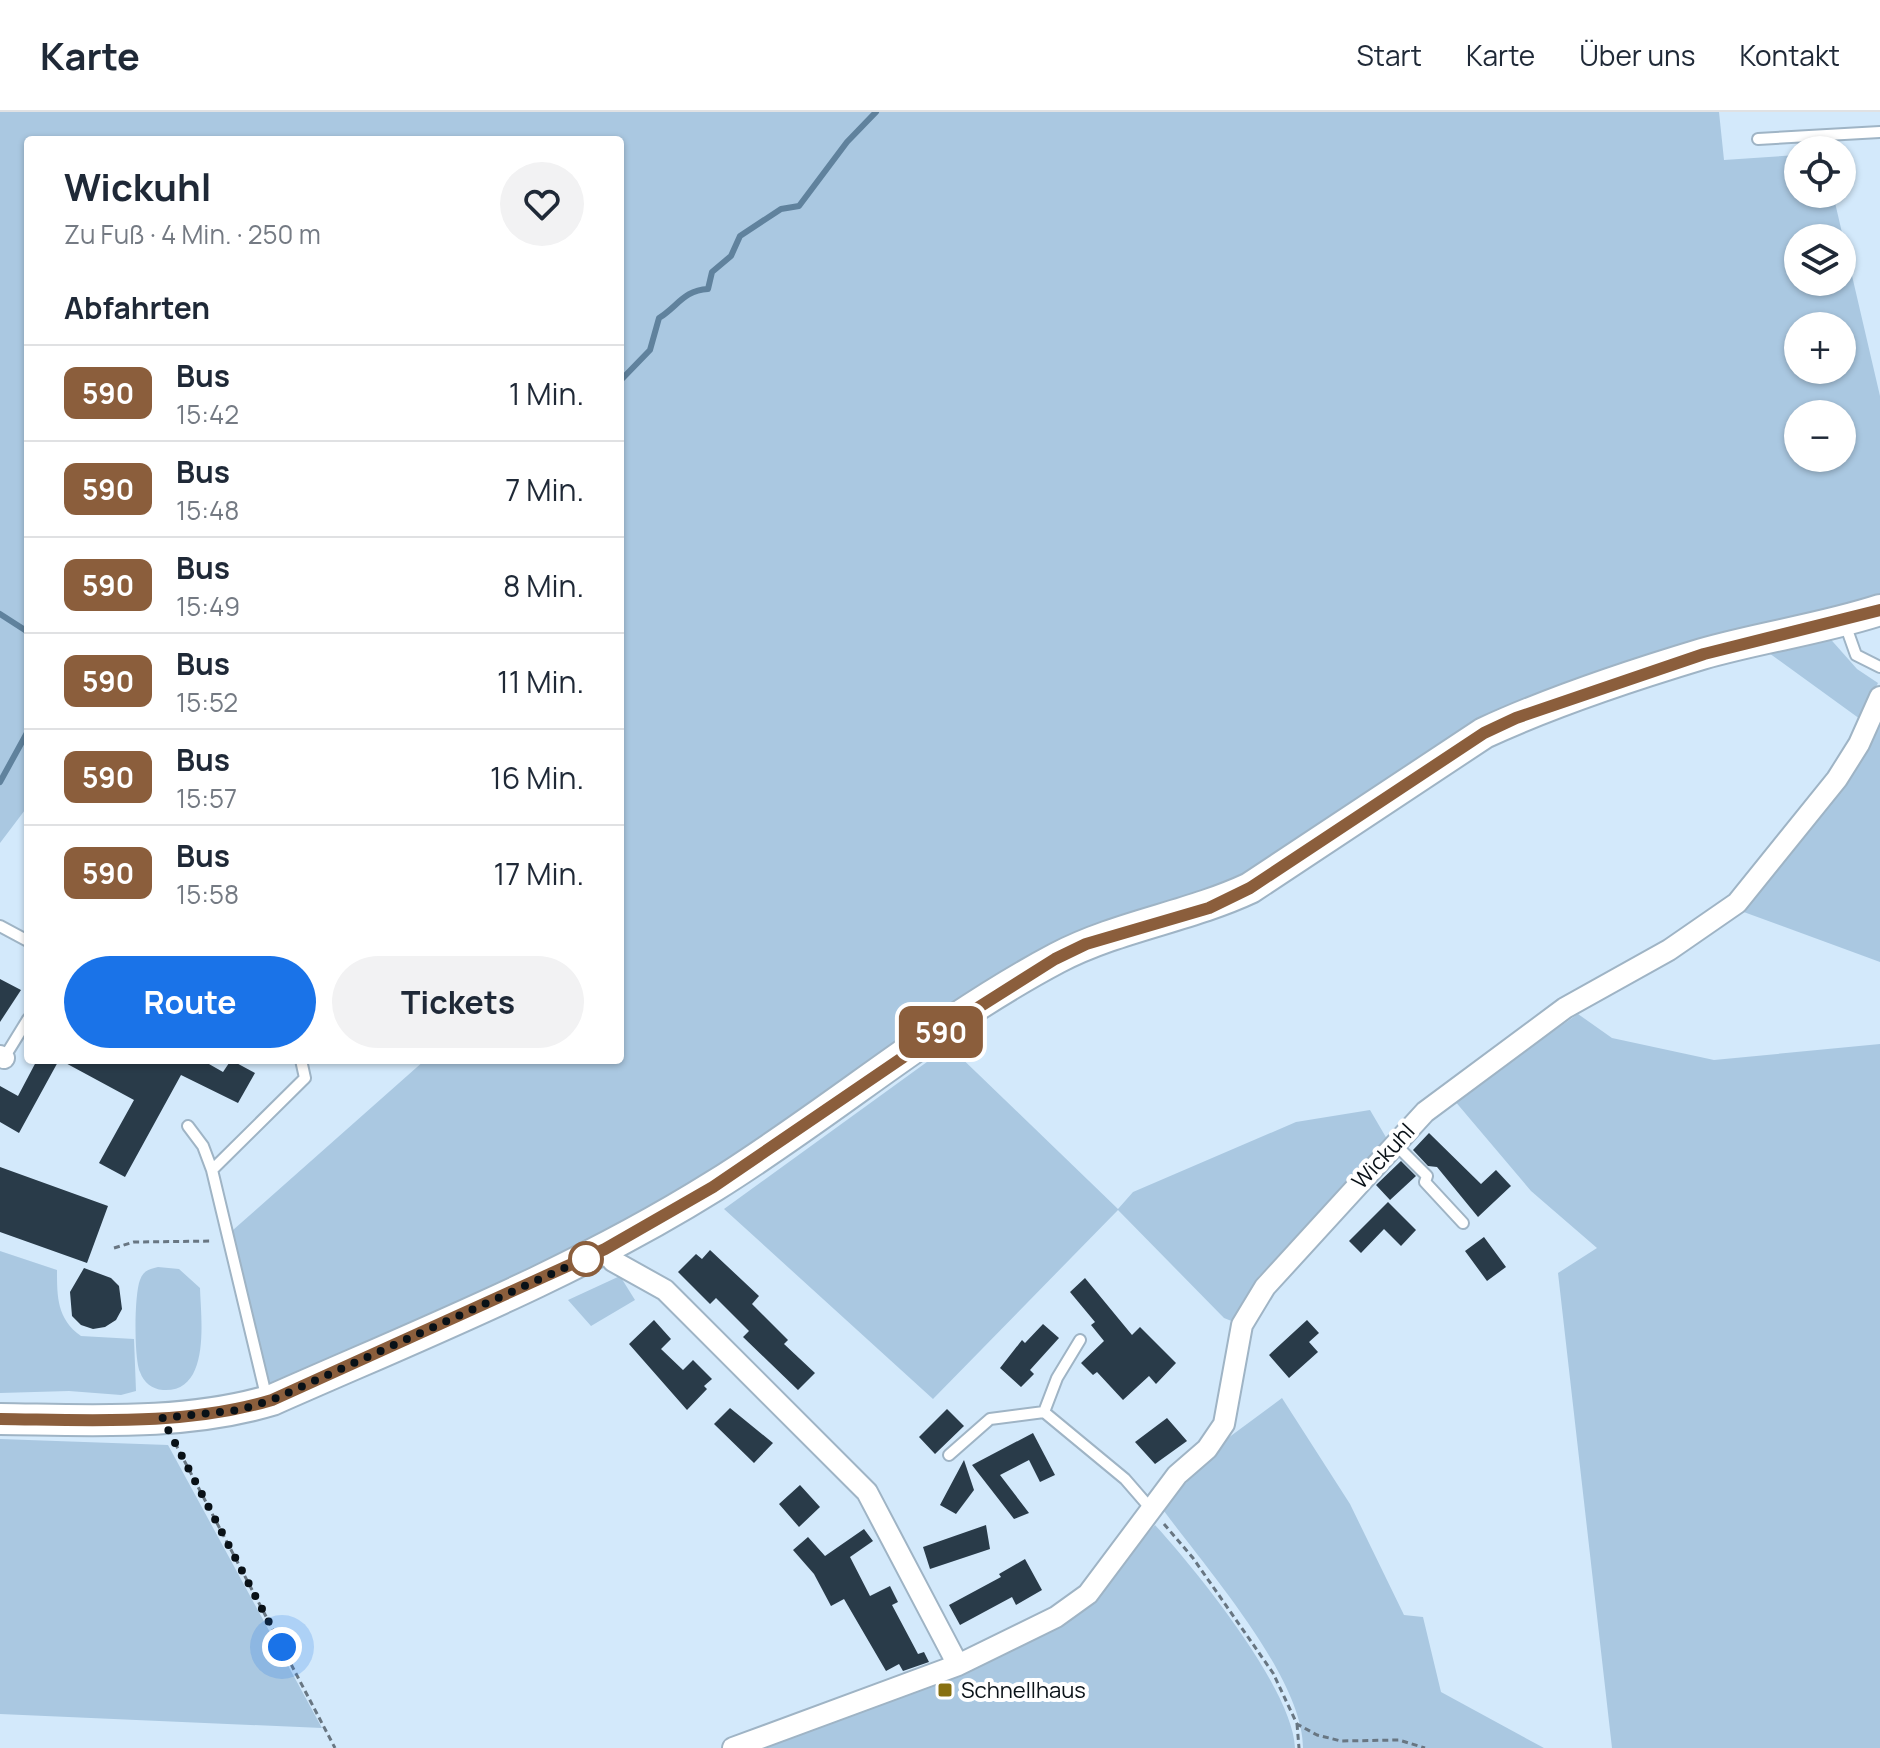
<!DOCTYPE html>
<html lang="de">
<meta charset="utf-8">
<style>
body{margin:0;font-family:Manrope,sans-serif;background:#f2f2f3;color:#1f2937;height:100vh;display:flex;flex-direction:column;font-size:30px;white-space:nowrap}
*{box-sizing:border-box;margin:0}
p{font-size:26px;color:#747a83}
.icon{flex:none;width:44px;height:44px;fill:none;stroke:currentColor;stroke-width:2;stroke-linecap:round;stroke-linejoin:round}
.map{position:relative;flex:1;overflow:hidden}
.details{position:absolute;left:24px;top:24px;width:600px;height:928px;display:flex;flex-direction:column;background:#fff;border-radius:8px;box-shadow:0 2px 6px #0004}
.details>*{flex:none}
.badge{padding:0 16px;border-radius:12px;font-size:28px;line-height:52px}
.fabs{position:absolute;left:1784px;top:24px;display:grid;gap:16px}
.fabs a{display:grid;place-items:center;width:72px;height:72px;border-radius:50%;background:#fff;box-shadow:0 2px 6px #0004;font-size:40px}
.you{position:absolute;width:40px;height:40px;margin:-20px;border:6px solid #fff;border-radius:50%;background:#1a73e8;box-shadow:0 0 0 12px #1a73e833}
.map>.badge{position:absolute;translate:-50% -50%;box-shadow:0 0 0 4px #fff}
h2{padding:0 40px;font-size:30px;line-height:72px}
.round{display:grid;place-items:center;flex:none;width:84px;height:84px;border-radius:42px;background:#f2f2f3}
.headline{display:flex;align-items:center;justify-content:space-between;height:136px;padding:0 40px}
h1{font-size:38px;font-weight:700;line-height:60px}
.button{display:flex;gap:16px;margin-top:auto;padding:16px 40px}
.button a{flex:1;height:92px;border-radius:48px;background:#1a73e8;color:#fff;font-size:32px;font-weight:700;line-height:92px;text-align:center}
.button a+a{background:#f2f2f3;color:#1f2937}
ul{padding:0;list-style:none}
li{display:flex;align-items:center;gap:24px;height:96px;padding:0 40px;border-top:2px solid #e0e1e3}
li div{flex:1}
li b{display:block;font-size:30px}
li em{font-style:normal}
li .badge{min-width:88px;font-weight:700;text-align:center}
header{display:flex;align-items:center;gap:48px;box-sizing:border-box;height:112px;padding:0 40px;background:#fff;border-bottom:2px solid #e0e1e3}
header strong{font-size:38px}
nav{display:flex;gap:44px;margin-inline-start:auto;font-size:28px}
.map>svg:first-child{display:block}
</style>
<header>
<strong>Karte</strong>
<nav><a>Start</a><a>Karte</a><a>Über uns</a><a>Kontakt</a></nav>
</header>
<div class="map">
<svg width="1880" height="1636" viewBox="0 0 1880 1636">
<rect width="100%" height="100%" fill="#d3e9fb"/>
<path fill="#aac8e1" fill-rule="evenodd" d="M0,0H1719L1724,48L1798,43V82H1833L1880,284V481L1812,507L1487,609L1233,772L1052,831L647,1101L388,1226L264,1275L235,1150L233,1118L425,948H620V28H28V694L0,731ZM1798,126H1842V170H1798ZM1798,214H1842V258H1798ZM1798,302H1842V346H1798Z
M1826,522L1857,557L1878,571L1860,607L1762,536Z
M1880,605V850L1741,799Z
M1578,902L1612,926L1714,948L1880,932V1636H1612L1558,1161L1597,1136L1531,1079L1454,988Z
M949,934L1118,1097L1133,1080L1296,1010L1370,998L1387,1027L1259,1164L1234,1210L1224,1206L1118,1098L933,1287L724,1097Z
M0,1139L57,1158C57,1185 57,1207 81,1224L134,1227L136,1279L121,1283L69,1279L0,1281Z
M158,1155L179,1157L200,1176C201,1207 211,1281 163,1278C152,1277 144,1271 140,1260C134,1247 134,1183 140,1168C143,1159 149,1157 158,1155Z
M620,1164L635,1188L591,1214L568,1188Z
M1282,1286L1350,1392L1404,1503L1423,1505L1441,1580L1544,1636H1303C1303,1566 1206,1456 1164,1399L1168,1390L1228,1326Z
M0,1327L168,1333L322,1616L0,1602Z
M1155,1413C1196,1458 1293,1577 1295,1636H756L1092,1486Z"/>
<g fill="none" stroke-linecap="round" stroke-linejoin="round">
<path stroke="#60829d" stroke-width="6" d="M620,279V269L650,238L659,206C677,195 684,178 708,177L712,160L731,144L740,124L781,97L799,94L847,30L876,0
M0,502L28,520
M0,670L28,619"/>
</g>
<path fill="#293b49" d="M0,867L21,878L0,910Z
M37,948H59L19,1021L0,1010V974L18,984Z
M60,948H202L223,960L231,948L255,961L238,991L181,963L125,1065L99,1051L134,988Z
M1429,1021L1481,1072L1496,1058L1511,1074L1478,1105L1437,1055L1428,1054L1413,1038Z
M1401,1049L1416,1064L1390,1088L1376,1073Z
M0,1055L108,1094L87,1151L0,1120Z
M1388,1090L1416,1118L1401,1134L1384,1117L1361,1141L1349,1129Z
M1484,1125L1506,1155L1487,1169L1465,1139Z
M710,1138L759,1184L752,1192L788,1228L784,1232L815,1261L798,1278L743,1225L749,1219L716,1186L710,1192L678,1160L696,1142L702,1147Z
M84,1156L111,1166L119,1174L122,1197L116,1208L105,1215L93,1217L81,1213L72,1204L70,1180Z
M1085,1166L1132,1223L1140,1215L1176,1251L1156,1272L1149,1264L1123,1288L1097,1260L1093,1263L1081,1251L1104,1229L1091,1213L1095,1210L1070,1180Z
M654,1208L671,1227L661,1237L683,1258L693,1248L712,1267L704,1274L707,1277L687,1298L629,1232Z
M1307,1208L1319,1221L1309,1230L1318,1240L1289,1266L1269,1243Z
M1043,1212L1059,1226L1030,1258L1034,1262L1021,1275L1000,1256L1022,1228L1025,1231Z
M730,1296L773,1331L754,1351L714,1312Z
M947,1297L964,1314L935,1342L919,1325Z
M1167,1306L1187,1329L1155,1352L1135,1330Z
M1033,1321L1055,1363L1040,1370L1029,1348L1000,1363L1029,1401L1014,1407L972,1353Z
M964,1348L974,1378L956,1402L940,1393Z
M800,1373L820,1395L799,1415L779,1392Z
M986,1413L990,1437L930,1457L923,1435Z
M864,1417L873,1429L850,1445L870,1484L890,1474L898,1490L892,1493L918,1542L924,1540L929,1550L903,1559L899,1552L886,1559L844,1487L831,1494L814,1462L793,1438L808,1425L825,1444Z
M1025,1447L1042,1478L1016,1493L1012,1485L960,1513L949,1493L1001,1465L999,1462Z"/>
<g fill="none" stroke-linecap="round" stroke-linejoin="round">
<g stroke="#9fb4c5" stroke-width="14">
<path id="lane" d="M1758,27L1880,20
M1845,512L1856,543L1880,555
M0,814L28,829
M4,946L28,907
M188,1014L203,1034L212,1058L264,1275L271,1285
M1395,1032L1427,1064L1425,1070L1463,1111
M212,1058L305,966L301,948
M1044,1300L1057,1266L1080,1228
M949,1343L990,1307L1044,1300L1125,1367L1151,1397"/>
</g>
<g stroke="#9fb4c5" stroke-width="24">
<path id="street" d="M0,944L4,946
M605,1137L613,1149L665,1178L867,1380L958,1553
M733,1636L958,1553L1056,1505L1088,1482L1177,1363L1207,1337L1224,1312L1242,1213L1265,1175L1425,1000L1565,896L1669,838L1737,791L1837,667L1859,632L1880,585"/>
</g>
<g stroke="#9fb4c5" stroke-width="34">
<path id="secondary" d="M0,1307C90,1308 185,1314 272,1288C421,1222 575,1161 714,1074C830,1002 936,910 1057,846C1118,814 1188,805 1250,776L1484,621C1553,589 1629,564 1702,542C1761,525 1822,517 1880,498"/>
</g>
<path stroke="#687682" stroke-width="3" stroke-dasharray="6 4" stroke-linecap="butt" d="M114,1136L134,1130L213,1129
M175,1331L335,1636
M1164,1412L1193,1446L1273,1561L1297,1612L1317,1623L1341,1629L1399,1628L1425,1636
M1297,1612L1299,1636"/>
<use href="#lane" stroke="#fff" stroke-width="10"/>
<use href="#street" stroke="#fff" stroke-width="20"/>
<use href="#secondary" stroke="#fff" stroke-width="30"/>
</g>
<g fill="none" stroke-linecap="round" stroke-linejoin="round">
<g stroke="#fff" stroke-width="18">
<path id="line" d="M0,1307C90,1308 185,1314 272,1288L605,1137L713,1075L949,914L1055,847L1086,832L1209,796L1250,776L1484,621L1516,606L1704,542L1880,498"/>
</g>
<use href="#line" stroke="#8b5e3c" stroke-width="12"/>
<path stroke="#091117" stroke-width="8" stroke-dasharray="0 14.4" d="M282,1535L162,1306L239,1298L272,1288L591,1144L586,1147"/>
</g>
<circle fill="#fff" stroke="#8b5e3c" stroke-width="4" cx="586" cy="1147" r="16"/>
<rect fill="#877011" stroke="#fff" stroke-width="3" x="937" y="1570" width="16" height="16" rx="4"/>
<g text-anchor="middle" stroke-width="8" stroke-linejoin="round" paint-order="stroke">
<g font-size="22" fill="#091117" stroke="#fff">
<text transform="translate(1383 1044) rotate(-47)" y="8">Wickuhl</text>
</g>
<g font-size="22" fill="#091117" stroke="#fff" text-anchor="start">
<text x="961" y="1586">Schnellhaus</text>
</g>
</g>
</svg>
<div class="fabs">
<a><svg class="icon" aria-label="locate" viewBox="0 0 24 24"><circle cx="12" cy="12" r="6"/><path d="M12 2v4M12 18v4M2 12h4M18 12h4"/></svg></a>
<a><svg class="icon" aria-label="layers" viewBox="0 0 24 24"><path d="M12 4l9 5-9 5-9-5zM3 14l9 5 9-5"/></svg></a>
<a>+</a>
<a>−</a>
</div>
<div class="you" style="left:282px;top:1535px"></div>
<b class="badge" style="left:941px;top:920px;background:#8b5e3c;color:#fff">590</b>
<section class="details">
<div class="headline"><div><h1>Wickuhl</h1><p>Zu Fuß · 4 Min. · 250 m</p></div><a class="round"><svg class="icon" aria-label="heart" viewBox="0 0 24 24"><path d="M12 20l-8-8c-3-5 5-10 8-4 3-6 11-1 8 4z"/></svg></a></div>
<h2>Abfahrten</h2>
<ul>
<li><span class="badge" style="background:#8b5e3c;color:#fff">590</span><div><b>Bus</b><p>15:42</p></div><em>1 Min.</em></li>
<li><span class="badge" style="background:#8b5e3c;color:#fff">590</span><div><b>Bus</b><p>15:48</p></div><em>7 Min.</em></li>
<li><span class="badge" style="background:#8b5e3c;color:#fff">590</span><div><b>Bus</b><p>15:49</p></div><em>8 Min.</em></li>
<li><span class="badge" style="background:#8b5e3c;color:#fff">590</span><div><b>Bus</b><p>15:52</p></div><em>11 Min.</em></li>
<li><span class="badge" style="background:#8b5e3c;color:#fff">590</span><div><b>Bus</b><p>15:57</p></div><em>16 Min.</em></li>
<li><span class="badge" style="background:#8b5e3c;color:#fff">590</span><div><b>Bus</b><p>15:58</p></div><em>17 Min.</em></li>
</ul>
<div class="button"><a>Route</a><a>Tickets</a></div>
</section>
</div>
